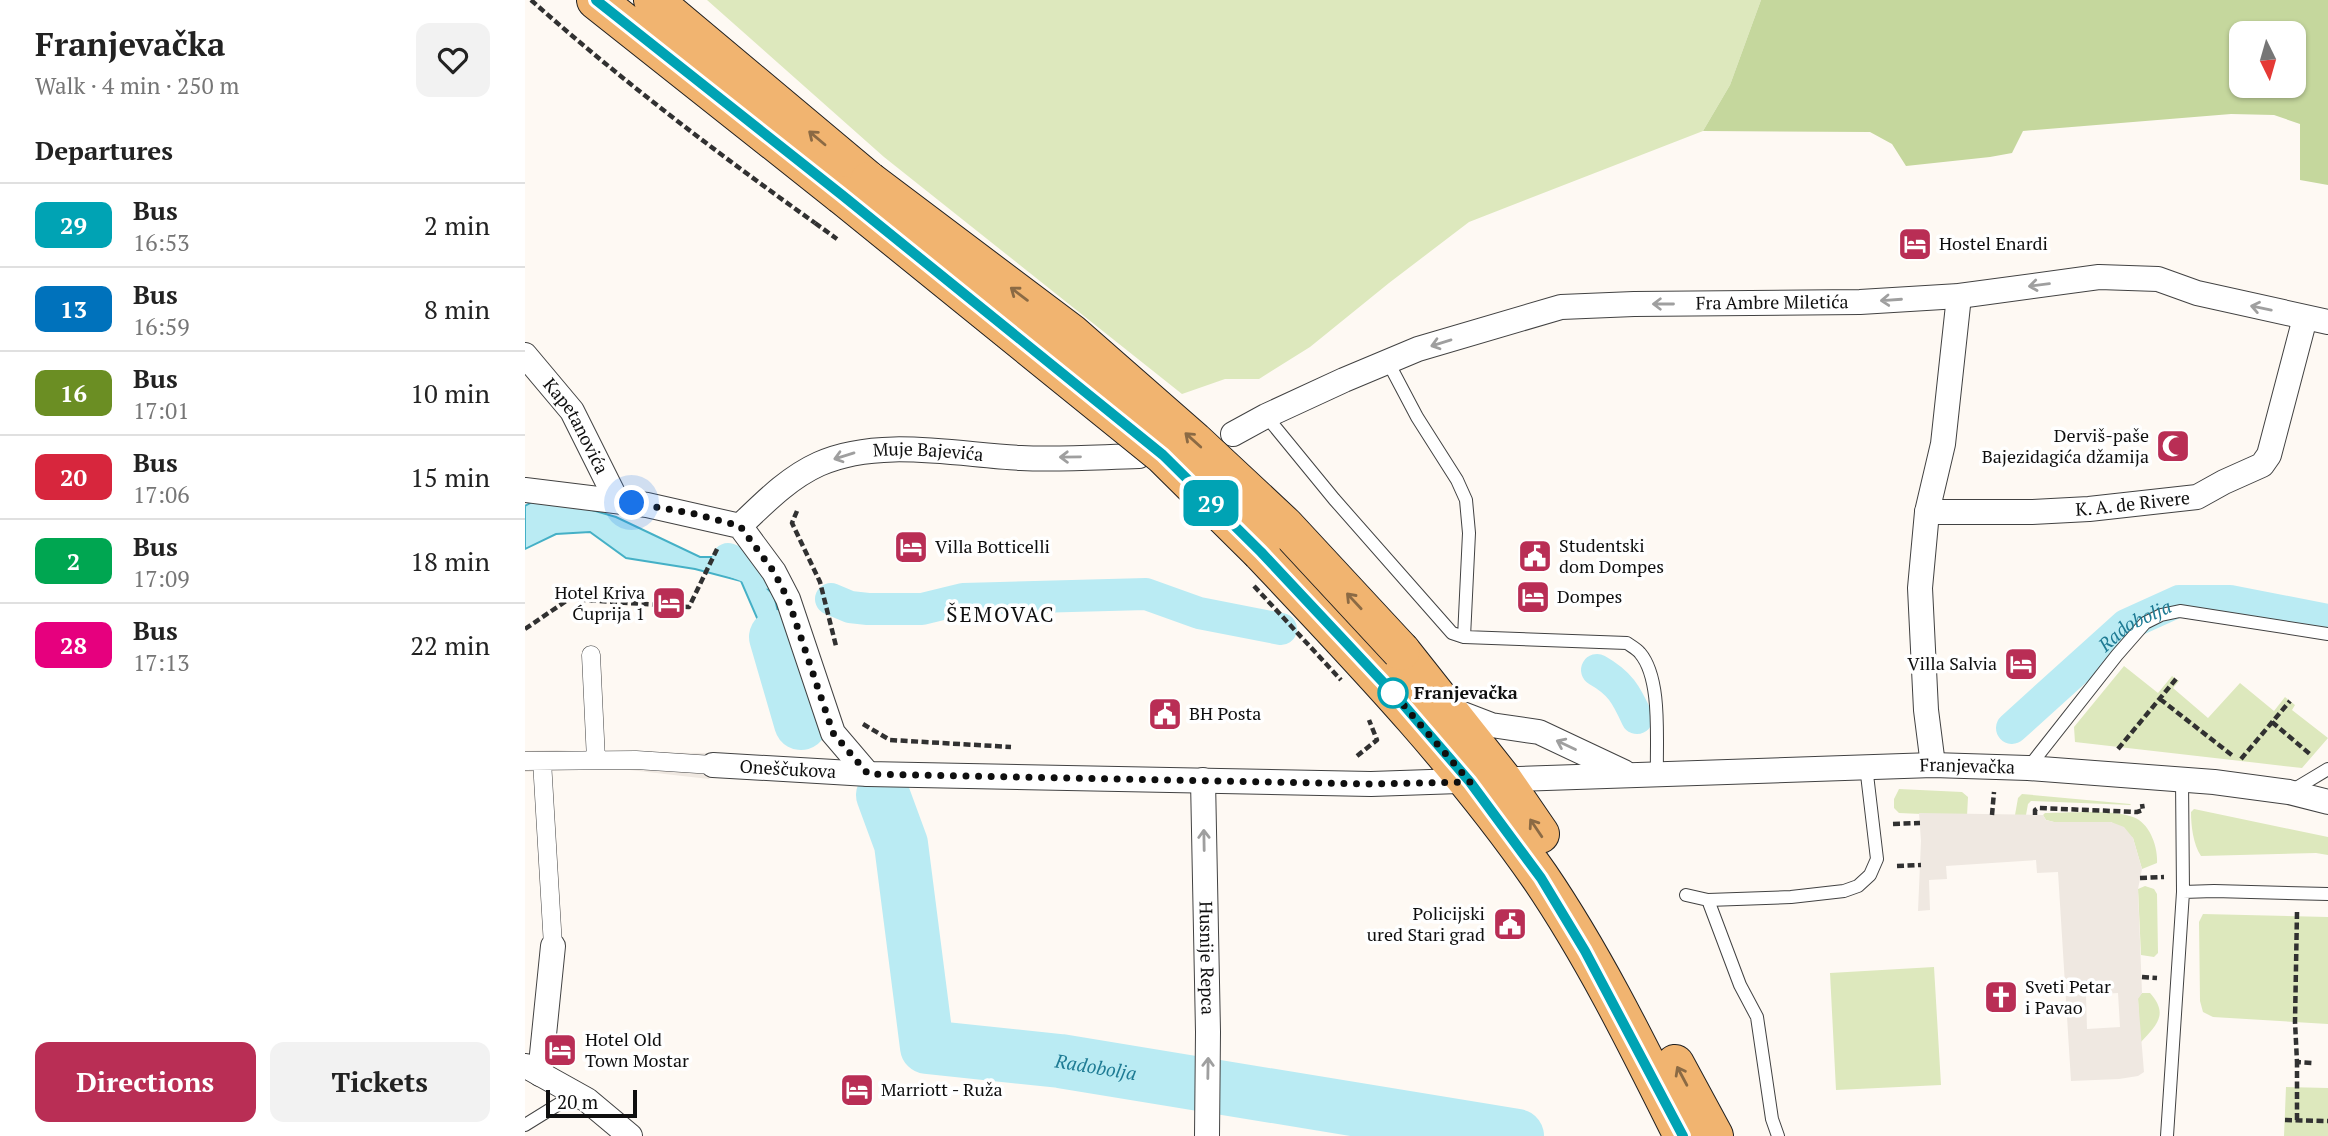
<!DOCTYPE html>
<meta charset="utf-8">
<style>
body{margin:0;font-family:"PT Serif",serif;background:#f2f2f2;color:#222;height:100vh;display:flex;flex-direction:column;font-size:26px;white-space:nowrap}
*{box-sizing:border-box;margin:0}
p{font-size:23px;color:#767676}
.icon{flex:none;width:38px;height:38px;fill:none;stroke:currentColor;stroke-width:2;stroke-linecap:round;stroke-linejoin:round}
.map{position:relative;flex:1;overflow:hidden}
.details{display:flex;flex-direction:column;background:#fff;width:525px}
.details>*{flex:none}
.badge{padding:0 14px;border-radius:10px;font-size:24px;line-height:46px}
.needle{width:46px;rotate:175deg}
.controls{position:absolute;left:1704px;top:21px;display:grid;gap:14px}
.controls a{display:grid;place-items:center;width:77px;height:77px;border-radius:14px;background:#fff;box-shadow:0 2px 5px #0004;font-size:35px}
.scale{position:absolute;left:21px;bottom:18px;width:91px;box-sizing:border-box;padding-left:7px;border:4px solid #0f0f0f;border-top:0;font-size:19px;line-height:24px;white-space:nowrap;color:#0f0f0f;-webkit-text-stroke:5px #fff;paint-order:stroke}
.you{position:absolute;width:35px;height:35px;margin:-18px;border:5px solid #fff;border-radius:50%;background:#1a73e8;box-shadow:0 0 0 10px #1a73e833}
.map>.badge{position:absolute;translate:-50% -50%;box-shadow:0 0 0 4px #fff}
h2{padding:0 35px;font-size:26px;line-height:63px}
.round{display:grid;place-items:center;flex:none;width:74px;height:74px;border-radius:14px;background:#f2f2f2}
.summary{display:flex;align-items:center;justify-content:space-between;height:119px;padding:0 35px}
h1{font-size:33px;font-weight:600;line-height:52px}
.button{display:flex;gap:14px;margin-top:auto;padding:14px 35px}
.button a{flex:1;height:80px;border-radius:14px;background:#b92e55;color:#fff;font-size:28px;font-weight:600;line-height:80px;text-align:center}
.button a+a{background:#f2f2f2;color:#222}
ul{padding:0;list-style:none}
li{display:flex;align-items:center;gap:21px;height:84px;padding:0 35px;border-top:2px solid #e0e0e0}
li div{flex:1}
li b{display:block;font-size:26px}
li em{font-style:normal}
li .badge{min-width:77px;font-weight:700;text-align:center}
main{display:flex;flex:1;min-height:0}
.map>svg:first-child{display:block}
</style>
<main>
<section class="details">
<div class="summary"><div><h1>Franjevačka</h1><p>Walk · 4 min · 250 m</p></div><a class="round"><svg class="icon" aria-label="heart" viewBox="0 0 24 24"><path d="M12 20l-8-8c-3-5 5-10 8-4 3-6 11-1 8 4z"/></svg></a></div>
<h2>Departures</h2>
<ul>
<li><span class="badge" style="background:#00a3b4;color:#fff">29</span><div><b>Bus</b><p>16:53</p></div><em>2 min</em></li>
<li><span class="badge" style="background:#0072bc;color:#fff">13</span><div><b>Bus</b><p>16:59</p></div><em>8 min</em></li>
<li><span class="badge" style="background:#6b8e23;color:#fff">16</span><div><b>Bus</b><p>17:01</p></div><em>10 min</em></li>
<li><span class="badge" style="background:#d7263d;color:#fff">20</span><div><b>Bus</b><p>17:06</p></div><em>15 min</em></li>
<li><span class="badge" style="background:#00a651;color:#fff">2</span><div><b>Bus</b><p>17:09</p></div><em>18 min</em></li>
<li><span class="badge" style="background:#e6007e;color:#fff">28</span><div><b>Bus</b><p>17:13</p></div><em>22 min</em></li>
</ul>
<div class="button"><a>Directions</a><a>Tickets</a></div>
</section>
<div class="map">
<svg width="1803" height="1136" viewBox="0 0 1803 1136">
<rect width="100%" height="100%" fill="#fef9f3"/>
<path fill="#dde8bd" d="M182,0H1236L1205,85L1178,131L944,222L864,283L785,347L734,379H700L657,394L359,157Z
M1599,666L1633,693L1647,676L1654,681L1648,688L1683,718L1715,683L1749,711L1760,697L1770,705L1767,710L1803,738L1777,768L1550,742L1549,727Z
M1374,789L1437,792L1443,797L1442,816L1374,813L1369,808V799Z
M1497,794L1605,804L1606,805L1506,801L1503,804L1501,815H1490L1493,798Z
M1669,809L1803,837V855L1791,853L1676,856C1668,844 1666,825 1666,812Z
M1520,813C1544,813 1587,809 1608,817C1625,823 1633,847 1632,863L1617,869L1608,838L1586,822H1529L1521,820L1518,815Z
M1620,886L1629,889L1632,894L1633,953L1629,957L1616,955L1613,889Z
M1678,914L1803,917V1024L1688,1017L1678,1012L1675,1001L1674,922Z
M1409,967L1416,1085L1311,1090L1305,973Z
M1617,993H1625C1644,1014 1632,1025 1615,1043L1613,998Z
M1761,1087L1803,1088V1136H1759Z"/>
<path fill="#c5d79d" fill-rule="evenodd" d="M1236,0H1803V185L1775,180V124L1749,115L1706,114L1498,131L1487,153L1465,157L1381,166L1367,144L1345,132L1178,131L1205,85ZM1717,33H1769V86H1717Z"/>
<path fill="#efe8e1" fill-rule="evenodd" d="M32,750L61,752L191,753L184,779L87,768L0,772V751Z
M1394,813L1518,815L1521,820L1529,822H1586L1599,827L1608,838L1617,869L1613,889L1617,993L1613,999L1619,1072L1613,1076L1594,1079L1546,1081L1533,872L1512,873L1511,860L1421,866L1422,879L1404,880L1405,910L1393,911L1396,841ZM1593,993L1595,1027L1562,1029L1561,995Z"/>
<path fill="#baebf3" stroke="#45b0c6" stroke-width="2" d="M9,501L43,503L91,517L175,557H209L249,595L275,703L269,718L246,650L216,581L170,569L101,558L65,532L31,534L0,549V506Z"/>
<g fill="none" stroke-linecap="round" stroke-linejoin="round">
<g stroke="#baebf3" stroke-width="32">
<path d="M203,559L240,573"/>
<path d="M306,599L325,607L343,609H397L438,599L621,594L674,613L756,629"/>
<path d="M1072,670C1095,683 1101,694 1112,718"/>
<path id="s1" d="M1487,728L1601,625L1654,601H1705L1803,620"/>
</g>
<g stroke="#baebf3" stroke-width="54">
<path d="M251,637L276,723"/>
<path id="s2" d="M358,795L376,844L402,1047L535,1061L992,1136"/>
</g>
<g stroke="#424242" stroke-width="14">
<path id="service" d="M863,362L892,417L932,480L941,500L944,533L939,637
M741,416L809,499L927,633L939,637L1102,643C1106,646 1112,649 1115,653C1137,679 1131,740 1132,773
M1503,768L1592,655L1620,623L1636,615L1655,611L1803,634
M1768,790L1803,769
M1658,892L1689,891L1803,894
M1161,895L1183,900L1266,897L1319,891L1333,886L1345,875L1352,859L1341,766
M1183,900L1215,985L1232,1017L1247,1119L1253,1136
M0,1125L50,1094
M1642,1136L1658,892L1657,780"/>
</g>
<g stroke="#424242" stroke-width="19">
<path id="pedestrian" d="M66,655L71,760
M0,761L111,760L188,765
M17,761L28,946"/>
</g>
<g stroke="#424242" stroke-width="26">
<g id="minor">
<path id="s3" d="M0,355L47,411L92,501"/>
<path id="s4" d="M708,434L741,416L819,380L893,349L1036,307L1109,304L1335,302L1434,296L1574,277L1633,279L1672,293L1803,322"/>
<path d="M0,490L122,505L215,526L249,572L263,599L308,733L343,774"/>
<path id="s5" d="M1402,512H1507L1564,509L1672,497L1699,482L1737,465L1744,455L1780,318"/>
<path id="s6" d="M215,526C239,503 263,478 294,464C354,437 433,455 496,458C535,460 575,457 614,456"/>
<path d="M927,710L966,725L1014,732L1099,772"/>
<path id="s7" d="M188,765L343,774L846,784L1408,765L1503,768L1689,782L1764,792L1803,802"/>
<path d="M1408,765L1401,710L1395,588L1402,512L1418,444L1434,296"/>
<path id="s8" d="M678,780L683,1032L682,1136"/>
<path d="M1,1066L62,1100L105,1136"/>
<path d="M15,1074L28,946"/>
</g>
</g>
<g stroke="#202020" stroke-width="40">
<path id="primary" d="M71,0L317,195
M128,0L344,181
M736,552C834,656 933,759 1015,877C1070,958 1114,1048 1158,1136
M876,651L978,780L1015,834
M1150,1064L1189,1136"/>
</g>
<path stroke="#313131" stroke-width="4.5" stroke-dasharray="7 3.5" stroke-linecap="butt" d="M6,0C96,80 192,153 290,223
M272,511L267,523L295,582L311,646
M0,629L44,599L164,607L193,547
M1635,699L1708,756
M1747,722L1786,755
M338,724L365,740L486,747
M1593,749L1651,679
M832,756L852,740L844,720
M1716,759L1765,701
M1467,815L1469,792
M1510,815V810L1513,808L1612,812L1618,810L1617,804
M1368,824L1395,823
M1372,866L1396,865
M1615,878L1639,877
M1772,912L1770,1022L1772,1062L1787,1063
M1617,977L1632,978
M1760,1120L1803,1121
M1772,1120V1062"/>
<use href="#service" stroke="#fff" stroke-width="12"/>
<use href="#pedestrian" stroke="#fff" stroke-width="18"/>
<use href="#minor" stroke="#fff" stroke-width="24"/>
<use href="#primary" stroke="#f1b470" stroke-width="38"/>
<g stroke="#202020" stroke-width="40" stroke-linecap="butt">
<path id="primary-bridge" d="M344,181L547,334L669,441L760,526L876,651
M317,195L638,455L736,552"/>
</g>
<path stroke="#313131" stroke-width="4.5" stroke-dasharray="7 3.5" stroke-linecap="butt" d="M290,223L312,239
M729,586L816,680"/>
<use href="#primary-bridge" stroke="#f1b470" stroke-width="38"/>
</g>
<defs><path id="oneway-shaft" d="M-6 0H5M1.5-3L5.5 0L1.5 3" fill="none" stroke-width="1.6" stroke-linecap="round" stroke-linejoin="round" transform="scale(1.75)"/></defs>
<g stroke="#8b6a44">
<use href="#oneway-shaft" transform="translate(292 138) rotate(-140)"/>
<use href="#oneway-shaft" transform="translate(494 294) rotate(-143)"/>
<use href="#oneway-shaft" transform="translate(668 440) rotate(-138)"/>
<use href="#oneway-shaft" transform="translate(829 601) rotate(-133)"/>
<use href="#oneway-shaft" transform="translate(1011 828) rotate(-124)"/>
<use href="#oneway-shaft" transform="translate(1157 1076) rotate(-118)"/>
</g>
<g stroke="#9f9f9f">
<use href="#oneway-shaft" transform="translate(1514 285) rotate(173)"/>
<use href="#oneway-shaft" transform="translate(1366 300) rotate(176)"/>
<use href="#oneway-shaft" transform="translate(1138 304) rotate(-180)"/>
<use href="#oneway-shaft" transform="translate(1736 308) rotate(-168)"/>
<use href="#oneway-shaft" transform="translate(916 343) rotate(163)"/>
<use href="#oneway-shaft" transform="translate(319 456) rotate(163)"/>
<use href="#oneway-shaft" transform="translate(545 457) rotate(179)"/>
<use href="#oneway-shaft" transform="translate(1041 745) rotate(-155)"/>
<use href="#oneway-shaft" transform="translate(679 840) rotate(-91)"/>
<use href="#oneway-shaft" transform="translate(683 1068) rotate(-89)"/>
</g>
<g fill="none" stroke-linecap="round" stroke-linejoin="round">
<g stroke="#fff" stroke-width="16">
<path id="line" d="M71,0L317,195L638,455L736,552L871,696L945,782L1016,878L1060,951L1158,1136"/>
</g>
<use href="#line" stroke="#00a3b4" stroke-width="10"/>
<path stroke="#0f0f0f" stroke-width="7" stroke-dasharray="0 12.6" d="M107,503L166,513L215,526L249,572L263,599L308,733L343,774L846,784L945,782L868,693"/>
</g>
<defs>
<g id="hotel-square" transform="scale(1.75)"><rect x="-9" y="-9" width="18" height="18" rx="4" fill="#b92e55" stroke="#fff"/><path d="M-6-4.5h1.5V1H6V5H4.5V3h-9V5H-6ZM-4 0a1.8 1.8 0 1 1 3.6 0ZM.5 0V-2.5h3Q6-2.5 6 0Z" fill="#fff"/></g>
<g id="mosque-square" transform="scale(1.75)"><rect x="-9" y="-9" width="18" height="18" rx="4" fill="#b92e55" stroke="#fff"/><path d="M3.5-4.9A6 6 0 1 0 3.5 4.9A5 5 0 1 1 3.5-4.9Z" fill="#fff"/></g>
<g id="civic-square" transform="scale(1.75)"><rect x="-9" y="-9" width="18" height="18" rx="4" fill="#b92e55" stroke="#fff"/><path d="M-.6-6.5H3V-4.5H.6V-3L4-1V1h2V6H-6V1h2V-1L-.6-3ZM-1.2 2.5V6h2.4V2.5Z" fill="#fff"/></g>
<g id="church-square" transform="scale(1.75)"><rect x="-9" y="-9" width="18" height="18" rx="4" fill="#b92e55" stroke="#fff"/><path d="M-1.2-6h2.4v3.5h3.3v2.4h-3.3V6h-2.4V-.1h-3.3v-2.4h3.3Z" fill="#fff"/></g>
</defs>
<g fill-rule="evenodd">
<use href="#hotel-square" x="1390" y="244"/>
<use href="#mosque-square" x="1648" y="446"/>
<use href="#hotel-square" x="386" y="547"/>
<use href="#civic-square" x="1010" y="556"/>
<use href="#hotel-square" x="1008" y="597"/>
<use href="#hotel-square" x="144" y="603"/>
<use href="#hotel-square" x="1496" y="664"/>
<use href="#civic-square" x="640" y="714"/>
<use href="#civic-square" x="985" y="924"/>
<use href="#church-square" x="1476" y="997"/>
<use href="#hotel-square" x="35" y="1050"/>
<use href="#hotel-square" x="332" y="1090"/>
</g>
<circle fill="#fff" stroke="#00a3b4" stroke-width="3.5" cx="868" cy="693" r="14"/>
<g text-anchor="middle" stroke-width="7" stroke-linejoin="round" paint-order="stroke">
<g font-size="18" fill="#0f0f0f" stroke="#fff" text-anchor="start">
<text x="1414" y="250">Hostel Enardi</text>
<text x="1624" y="442" text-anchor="end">Derviš-paše<tspan x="1624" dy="21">Bajezidagića džamija</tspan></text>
<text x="1034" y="552">Studentski<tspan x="1034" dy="21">dom Dompes</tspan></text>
<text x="410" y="553">Villa Botticelli</text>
<text x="120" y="599" text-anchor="end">Hotel Kriva<tspan x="120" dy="21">Ćuprija 1</tspan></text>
<text x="1032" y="603">Dompes</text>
<text x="1472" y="670" text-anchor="end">Villa Salvia</text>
<text x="664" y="720">BH Posta</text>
<text x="960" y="920" text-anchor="end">Policijski<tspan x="960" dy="21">ured Stari grad</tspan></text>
<text x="1500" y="993">Sveti Petar<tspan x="1500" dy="21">i Pavao</tspan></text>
<text x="60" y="1046">Hotel Old<tspan x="60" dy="21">Town Mostar</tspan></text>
<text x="356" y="1096">Marriott - Ruža</text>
</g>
<g font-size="18" fill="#0f0f0f" stroke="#fff">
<text dy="6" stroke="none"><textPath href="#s4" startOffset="564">Fra Ambre Miletića</textPath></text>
<text dy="6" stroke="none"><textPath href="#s3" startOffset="88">Kapetanovića</textPath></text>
<text dy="6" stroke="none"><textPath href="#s6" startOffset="212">Muje Bajevića</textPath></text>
<text dy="6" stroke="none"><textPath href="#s5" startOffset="206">K. A. de Rivere</textPath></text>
<text dy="6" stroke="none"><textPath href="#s7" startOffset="1255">Franjevačka</textPath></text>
<text dy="6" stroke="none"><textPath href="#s7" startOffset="75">Oneščukova</textPath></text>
<text dy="6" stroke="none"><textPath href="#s8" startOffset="178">Husnije Repca</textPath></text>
</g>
<g font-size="18" font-weight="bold" fill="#0f0f0f" stroke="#fff" text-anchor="start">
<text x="889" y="699">Franjevačka</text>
</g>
<g font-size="19" font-style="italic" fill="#1e7b94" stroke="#fff">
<text dy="7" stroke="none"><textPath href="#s1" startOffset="161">Radobolja</textPath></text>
<text dy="7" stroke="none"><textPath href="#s2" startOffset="427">Radobolja</textPath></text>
</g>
<g font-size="21" letter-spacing="2" fill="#0f0f0f" stroke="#fff">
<text x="476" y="622">ŠEMOVAC</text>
</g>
</g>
</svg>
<div class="controls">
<a><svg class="needle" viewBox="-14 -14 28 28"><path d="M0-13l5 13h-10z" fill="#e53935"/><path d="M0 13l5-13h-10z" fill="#767676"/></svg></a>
</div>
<div class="scale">20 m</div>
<div class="you" style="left:107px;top:503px"></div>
<b class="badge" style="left:686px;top:503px;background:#00a3b4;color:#fff">29</b>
</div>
</main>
